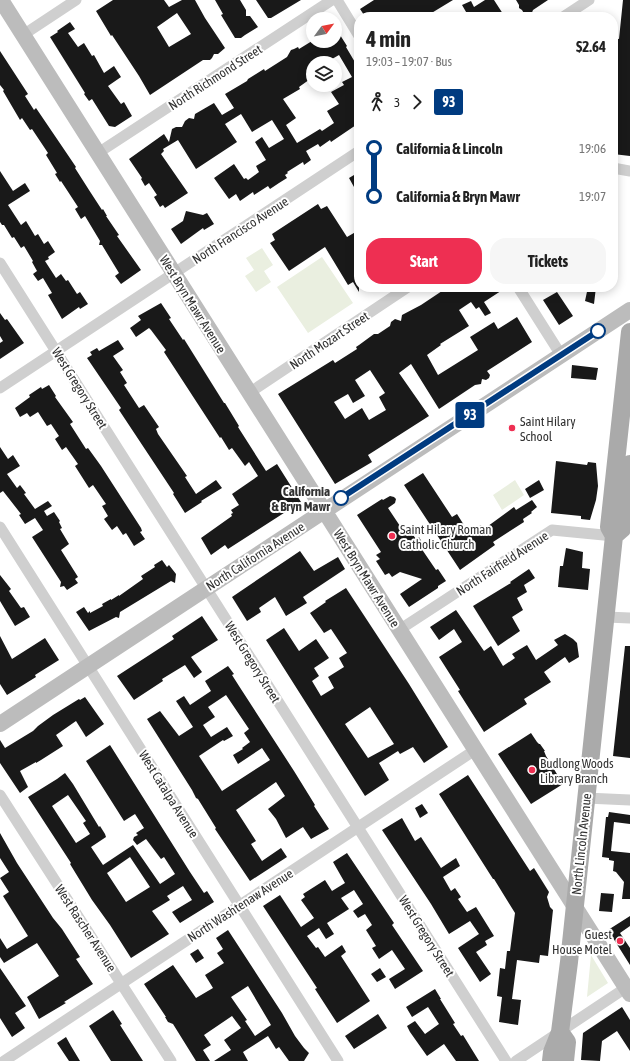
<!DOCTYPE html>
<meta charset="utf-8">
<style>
body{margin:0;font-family:"Asap Condensed",sans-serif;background:#f6f6f6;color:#222;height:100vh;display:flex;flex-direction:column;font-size:15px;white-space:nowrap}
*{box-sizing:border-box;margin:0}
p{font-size:13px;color:#767676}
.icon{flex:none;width:22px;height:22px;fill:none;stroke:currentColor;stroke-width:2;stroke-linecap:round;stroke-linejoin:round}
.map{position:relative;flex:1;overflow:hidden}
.sheet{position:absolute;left:354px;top:12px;width:264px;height:280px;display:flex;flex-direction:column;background:#fff;border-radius:16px;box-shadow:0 2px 10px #0003}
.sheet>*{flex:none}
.badge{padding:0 8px;border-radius:3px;font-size:14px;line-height:26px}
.needle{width:26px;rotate:58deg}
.controls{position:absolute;left:306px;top:12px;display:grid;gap:8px}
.controls a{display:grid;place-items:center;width:36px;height:36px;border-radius:50%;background:#fff;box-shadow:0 2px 10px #0003;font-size:20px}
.map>.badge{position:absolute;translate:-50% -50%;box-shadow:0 0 0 2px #fff}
.legs{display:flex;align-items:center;gap:6px;height:44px;padding:0 12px;font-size:13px}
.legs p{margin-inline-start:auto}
.headline{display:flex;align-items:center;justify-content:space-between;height:68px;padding:0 12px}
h1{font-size:22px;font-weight:700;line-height:30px}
.button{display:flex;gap:8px;margin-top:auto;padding:8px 12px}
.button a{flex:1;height:46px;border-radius:16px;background:#ee2f52;color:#fff;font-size:16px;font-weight:700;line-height:46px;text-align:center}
.button a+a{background:#f6f6f6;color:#222}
ul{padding:0 12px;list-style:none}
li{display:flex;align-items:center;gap:14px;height:48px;font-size:15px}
li i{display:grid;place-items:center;width:6px;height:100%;margin:0 5px;background:currentColor}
li i::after{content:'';width:10px;height:10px;margin:-5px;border:3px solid;border-radius:50%;background:#fff}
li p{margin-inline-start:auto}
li:first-child i{background:linear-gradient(#0000 50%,currentColor 0)}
li:last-child i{background:linear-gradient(currentColor 50%,#0000 0)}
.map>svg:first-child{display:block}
</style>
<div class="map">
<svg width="630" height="1061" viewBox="0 0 630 1061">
<rect width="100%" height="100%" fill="#fff"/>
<path fill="#eaefe0" d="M262,248L273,265L264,271L271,282L256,292L245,276L254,270L246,258Z
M322,257L353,303L308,333L277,287Z
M515,480L524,495L502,510L493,495Z
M591,955L608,983L587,997Z"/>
<path fill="#191919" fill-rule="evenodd" d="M113,0H164L169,7L182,0H195L205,18L225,48L218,54H214L212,58L210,60H203L150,95L139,76L112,35L111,36L96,11ZM177,13L191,34L169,47L157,27Z
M215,0H240L246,10V16H250L258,27L245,35L241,38H235L221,15L223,14Z
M256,0H301L271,18H268Z
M374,0H453L425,17H368L366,14L364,15L360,9Z
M485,0H494L505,17H469L462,5L471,1L474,7Z
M516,0H548L533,10L531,15L528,17H526L522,10L519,8V5Z
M623,0H630V156L613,154V71L616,48H613V38L619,39Z
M70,22L75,29L68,33L78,47L84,43L92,56L94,55L104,73L114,66L121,77L108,86L121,104L124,102L132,116L115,127L109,126L92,99L89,101L84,94L85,93L50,37L58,32L57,31Z
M335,27L347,46L346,47L359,69V123L331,142L330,140L320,147L318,144L306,151L311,160L304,165L303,162L287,172L288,173L285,175L287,178L279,183L270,189L268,186L254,195L253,192L240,201L236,194L229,199L214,178L234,164L244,179L246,178L248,180L259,172L256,166L266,160L255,142L262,137L269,148L284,139L272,120L252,132L241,114L225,124L237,142L196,169L178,140L163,149L164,151L161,154L188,193L165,208L163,205L160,207L154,197L157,195L149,183L145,186L141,179L142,178L129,159L164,134L169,142L172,129L176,127H182L185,121L189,118L194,119L195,114L214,103L222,115L234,108L225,94L247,81L248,79L264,69L265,71L287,57L291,50L294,49L298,47L299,49L312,41H335ZM339,55L352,77L342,82L344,85L331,92L339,104L327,111L334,123L322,131L320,129L297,143L286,125L296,118L283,99L300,89L299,87L313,77V63H325Z
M0,51L28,94L25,96L34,110L36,108L76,167L75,168L89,190L102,210L103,209L107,216H106L119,235L117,236L141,270L121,284L115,276L119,273L102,245H99L100,241L85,216L81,219L75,209L78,207L61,181L60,182L55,174L57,173L46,155L48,153L32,129L30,130L22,118L20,120L3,91L4,90L0,85Z
M0,171L13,191L25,183L30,191L8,205L21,225L26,221L35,236L38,234L44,244L48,241L55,252L48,257L49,259L45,261L56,278L61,274L66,281L68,280L77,294L80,292L88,304L80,309L79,307L62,319L48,295L52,293L43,278L38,281L33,274L37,271L32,262L33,261L24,246L21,248L14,237L12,238L4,225H2L0,222Z
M359,172V184L354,187L349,178Z
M318,204L321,209L327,206L347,237L359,230V292L353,282L348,285L325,247L289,271L270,243L275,240L272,234Z
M186,211L203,215L207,213L214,224L204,230L203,228L181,244L171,229L183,221Z
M448,287H507L484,302L491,313L485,316L479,307L476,309L471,302L459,310L469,326L440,344L441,345L427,355L438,375L478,350L470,337L494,322L498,329L517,317L532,342L487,371L490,375L489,378L486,380L482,379L481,384L475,385L439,409L411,364L399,373L429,416L368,455L372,462L335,484L278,394L333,360L335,363L357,349L356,347L359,345L374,334H378L390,326L391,322L395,319L401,321L402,315L421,305ZM370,370L385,393L379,397L386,410L369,420L362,408L345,419L334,402L348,394L353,403L365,396L355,380Z
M588,287H596L594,304L585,301Z
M557,292L573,316L559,325L543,300Z
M161,303L171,318L169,319L183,340L184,339L224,403H225L239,426L238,427L266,471L277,464L301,502L228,549L225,545L211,555L201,538L232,516L231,514L233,513L231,510L239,505L232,494L258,476L249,462L245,466L232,448L229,450L221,437L220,438L164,352L166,350L151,330L149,328L136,337L130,328L141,320L138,316Z
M0,313L5,320L7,319L24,343L0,359V343L3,341L0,336Z
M118,340L124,349L113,356L123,370L120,372L127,383L124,385L139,408L144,405L159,427L156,429L158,434L187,476L185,477L196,494L216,480L222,488L201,501L202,502L185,513L173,494L174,493L119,410L121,408L87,358L92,355L90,352L97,348L99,351Z
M572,365L598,368L596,380L571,378Z
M49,385L56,396L55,397L73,422L70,424L86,449L88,448L101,466L141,528L142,531L140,532L145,539L134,546L126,533L123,535L117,526L112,530L104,519L108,516L102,506L106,504L93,485L89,488L75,466L78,464L66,447L62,450L55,439L59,436L51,424L47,426L38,412L30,417L27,413L20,417L15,408L30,397L29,395L41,387L42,389Z
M0,447L8,459L13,455L20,466L7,474L17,488L20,485L26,493L24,494L35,509L48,501L52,506L44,511L47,516L54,512L60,521L59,522L62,528L60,529L69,544L61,550L78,577L75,579L78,583L67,590L64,586L60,587L61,582L32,537L43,530L35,518L25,524L19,515L21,514L3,491L0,493Z
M556,461L587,465L588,462L596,463L598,486L596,500L590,520L581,519V516L551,513Z
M423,473L452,517L457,514L469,533L481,525L484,529L514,507L516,510L532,500L537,507L531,512L532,513L523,519L524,522L493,542L495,545L460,570L404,485Z
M539,480L544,490L530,498L525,489Z
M390,496L394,497L396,499L395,503L388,508L406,535L411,532L416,539L419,537L424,546L421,548L436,570L438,569L446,581L438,586V588L409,607L400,594L422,579L400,572L392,577L389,573L385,575L376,561L380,559L376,555L381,552L357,515L382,499L383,500Z
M566,548L583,552L582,568L590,569L588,590L558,587L560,566H563Z
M300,551L314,571L338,557L345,569L303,597L307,603L286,616L275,597L259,608L261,612L247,621L232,597Z
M162,560L167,567L169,565L176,574L175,583L171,581L120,612L119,618L116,617L89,631L76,612L84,607L88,613L90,611V613L103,606L102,604L111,599V600L119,595V596L143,579L141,576L155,567L154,565Z
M529,569L535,578L524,585L527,592L517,598L523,610L512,617L520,631L498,646L473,606L511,583L510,582Z
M0,575L11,589L9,591L21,608L24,607L30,617L15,626L0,601Z
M346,588L409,684L448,747L424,763L413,747L400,754L398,751L379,763L389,780L365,796L266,640L284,628L299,651L316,639L329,658L314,668L319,676L312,681L321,696L334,688L328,677L344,667L339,658L347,653L331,629L324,633L310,613L326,602L325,601ZM370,707L394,744L368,758L345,724Z
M456,610L484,651L491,646L503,666L515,658L512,654L527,645L536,660L558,645L554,640L565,634L573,639L577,643L579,657L569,663L565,657L544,672L551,682L524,699L527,704L484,732L458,691L460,690L439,657L462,642L454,629L439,640L430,627Z
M202,616L218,640L191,657L202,672L194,678L185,665L162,679L163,681L134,700L117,676L174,639L172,636Z
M0,636L12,659L45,638L59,660L35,675L36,677L7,695L0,684Z
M625,646H630V758L613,756Z
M228,666L234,674L232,675L239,686L294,771L315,805L314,806L329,829L311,839L303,827L286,838L276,819L268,809L285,796L276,782L236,810L256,841L251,844L262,861L281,848L287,857L250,881L215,829L216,828L198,799L196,798L192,790L147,719L160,711L179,736L193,727L176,701L184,696L190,705L211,691L205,681ZM226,695L249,729L244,733L250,742L242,748L243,749L233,755L238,764L262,748L270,760L222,791L199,756L223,740L224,741L233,736L227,727L211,737L203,725L215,717L208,707Z
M85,697L104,724L86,737L76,721L56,735L63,746L41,760L36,763V762L20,771L28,787L20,793L0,763V740L5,748L33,731L38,726L53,715L79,699L80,700Z
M531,733L537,742L539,744H540L545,751H544L546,756L563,784L531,804L498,754Z
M110,745L190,872L204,893L207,891L214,902L180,923L172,912L192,900L183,886L167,896L170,900L152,911L169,934L131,958L110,925L92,900L70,864L71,863L28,797L57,779L65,773L73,784L99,827L100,826L105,834L106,837L91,847L103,865L133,845L160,884L175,874L164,857L161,859L146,839L137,845L133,840L134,837L138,835L136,833L144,828L135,814L124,821L86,761ZM68,795L86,821L83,823L90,834L76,843L52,806ZM130,857L150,887L126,902L107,873Z
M468,775L530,871L534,868L549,892L547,897L550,907L553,910L548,956L540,955L539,963L517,960L512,999L521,1000L518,1025L499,1022L502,997L497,996L500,968L505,969L507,951H510L515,913L494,879H493L439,794Z
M422,804L428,813L420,818L415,808Z
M609,812L630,815V824L614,822L611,851L630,853V899H622L624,882L616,872L613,871L614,861L609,860V858L602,857L606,817H608Z
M402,818L415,841L421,837L441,868L456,858L460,866L443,877L451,891L455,888L461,897L458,899L467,912L476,907L494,936L485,941L487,945L476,952L491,974L480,982L458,948L479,934L470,921L449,934L431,904L382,830Z
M0,833L17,863L53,918L62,929L80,957L76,959L93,984L64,1002L66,1003L39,1019L27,997L59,976L37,943L4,963L0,957V938L7,949L28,936L3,896L9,892L0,878L9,872L0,858Z
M347,853L394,923L392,925L423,971L395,989L389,979L405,969L392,950L379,959L372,948L376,946L366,930L372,925L365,914L358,918L353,911L363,904L354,890L341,898L349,909L327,923L334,934L326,939L319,928L307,936L316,948L318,947L325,957L342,945L346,952L341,956L370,1001L337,1023L315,989L317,988L263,906L280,895L301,927L314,918L301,900L305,897L303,894L325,880L332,891L345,883L333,862Z
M601,893L614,894L612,912L599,911Z
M630,916V926L620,933L630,948V965L608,930Z
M228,930L282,1013L295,1036L304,1048L309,1053L304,1061H289L279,1047L276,1049L268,1036L243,1052L248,1061H214L231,1050L224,1040L241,1028L232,1016L204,1035L211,1045L203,1050L210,1061H196L173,1024L168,1022L165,1017H166L144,984L173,965L196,998L213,988L205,975L224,963L217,953L223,949L216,938ZM248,986L271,1025L255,1036L245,1021L247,1020L231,997Z
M198,949L204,958L196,963L190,954Z
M0,968L26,1006L15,1013L25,1028L12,1037L0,1018Z
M380,968L386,977L377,982L371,974Z
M435,989L441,999H440L455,1023L453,1024L461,1036L463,1035L479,1061H456L444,1044L427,1056L410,1032L407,1026L415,1021L425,1034L439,1024L428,1007L412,1017L406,1007Z
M622,1007L630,1020V1051L617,1031L602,1041L600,1061L581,1060L583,1033Z
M113,1010L122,1024L120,1025L143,1061H111L89,1026Z
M378,1014L387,1028L354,1049L345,1036Z
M66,1037L71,1046L80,1061H69L57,1043Z"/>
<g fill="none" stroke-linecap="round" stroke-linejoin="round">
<path stroke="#cfcfcf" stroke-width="11" d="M337,0L359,36
M563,17L589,0
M23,35L76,0
M98,153L332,0
M613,168L630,171
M0,263L506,1061
M518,287L561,355
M0,388L359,151
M249,393L408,287
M0,527L338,1061
M606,617L630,618
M399,630L552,530L614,536
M0,795L171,1061
M586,798L630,800
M4,1061L475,750
M516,1061L630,985"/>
<path stroke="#bcbcbc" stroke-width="16" d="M1,0L630,994
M0,724L630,310"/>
<path stroke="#aaa" stroke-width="18" d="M614,536L622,529L624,524L630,464
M560,1032L567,1042L565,1061
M551,1061L552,1052L560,1032L569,962L614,536L609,527L630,332"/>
</g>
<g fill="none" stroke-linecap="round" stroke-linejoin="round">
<g stroke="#fff" stroke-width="9">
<path id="line-1" d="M341,498L598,331"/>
</g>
<use href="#line-1" stroke="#003b80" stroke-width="6"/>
</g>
<g fill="#fff" stroke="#003b80" stroke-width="2">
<circle cx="598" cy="331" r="7"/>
<circle cx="341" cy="498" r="7"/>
</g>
<g fill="#ee2f52" stroke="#fff" stroke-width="1.5">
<circle cx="512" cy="428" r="4"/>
<circle cx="392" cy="536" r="4"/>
<circle cx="532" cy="770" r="4"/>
<circle cx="620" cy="941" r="4"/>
</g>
<g text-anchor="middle" stroke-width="4" stroke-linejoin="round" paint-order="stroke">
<g font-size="13" fill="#323232" stroke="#fff">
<text transform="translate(215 77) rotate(-33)" y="5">North Richmond Street</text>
<text transform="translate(240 230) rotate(-33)" y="5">North Francisco Avenue</text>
<text transform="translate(193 304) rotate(58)" y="5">West Bryn Mawr Avenue</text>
<text transform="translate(329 340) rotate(-34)" y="5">North Mozart Street</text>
<text transform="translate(80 388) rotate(58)" y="5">West Gregory Street</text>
<text transform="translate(255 556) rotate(-33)" y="5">North California Avenue</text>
<text transform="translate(502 563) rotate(-33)" y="5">North Fairfield Avenue</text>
<text transform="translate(367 578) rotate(58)" y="5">West Bryn Mawr Avenue</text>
<text transform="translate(253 662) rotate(58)" y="5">West Gregory Street</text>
<text transform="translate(169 794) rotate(58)" y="5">West Catalpa Avenue</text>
<text transform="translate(581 844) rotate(-84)" y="5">North Lincoln Avenue</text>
<text transform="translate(240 905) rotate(-33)" y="5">North Washtenaw Avenue</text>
<text transform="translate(86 928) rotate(57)" y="5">West Rascher Avenue</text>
<text transform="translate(427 936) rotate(58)" y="5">West Gregory Street</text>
</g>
<g font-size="13" fill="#323232" stroke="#fff" text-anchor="start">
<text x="520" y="426">Saint Hilary<tspan x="520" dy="15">School</tspan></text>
<text x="400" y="534">Saint Hilary Roman<tspan x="400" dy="15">Catholic Church</tspan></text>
<text x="540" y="768">Budlong Woods<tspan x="540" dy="15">Library Branch</tspan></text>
<text x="612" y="939" text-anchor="end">Guest<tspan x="612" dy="15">House Motel</tspan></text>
</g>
<g font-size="13" font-weight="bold" fill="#323232" stroke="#fff" text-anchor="end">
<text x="330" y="496">California<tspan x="330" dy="15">&amp; Bryn Mawr</tspan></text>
</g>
</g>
</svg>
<div class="controls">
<a><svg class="needle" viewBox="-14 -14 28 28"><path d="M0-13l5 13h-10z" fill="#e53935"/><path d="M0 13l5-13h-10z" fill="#767676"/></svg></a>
<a><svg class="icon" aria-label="layers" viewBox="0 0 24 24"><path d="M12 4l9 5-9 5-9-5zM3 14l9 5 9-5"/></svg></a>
</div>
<b class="badge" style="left:470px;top:415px;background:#003b80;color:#fff">93</b>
<section class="sheet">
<div class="headline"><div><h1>4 min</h1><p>19:03 – 19:07 · Bus</p></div><b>$2.64</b></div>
<div class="legs"><svg class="icon" aria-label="walk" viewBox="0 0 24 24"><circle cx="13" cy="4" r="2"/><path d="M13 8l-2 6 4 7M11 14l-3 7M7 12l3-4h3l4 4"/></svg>3<svg class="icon" aria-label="forward" viewBox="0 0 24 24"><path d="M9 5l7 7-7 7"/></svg><b class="badge" style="background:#003b80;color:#fff">93</b></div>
<ul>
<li><i style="color:#003b80"></i><b>California &amp; Lincoln</b><p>19:06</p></li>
<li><i style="color:#003b80"></i><b>California &amp; Bryn Mawr</b><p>19:07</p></li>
</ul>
<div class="button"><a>Start</a><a>Tickets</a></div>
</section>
</div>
